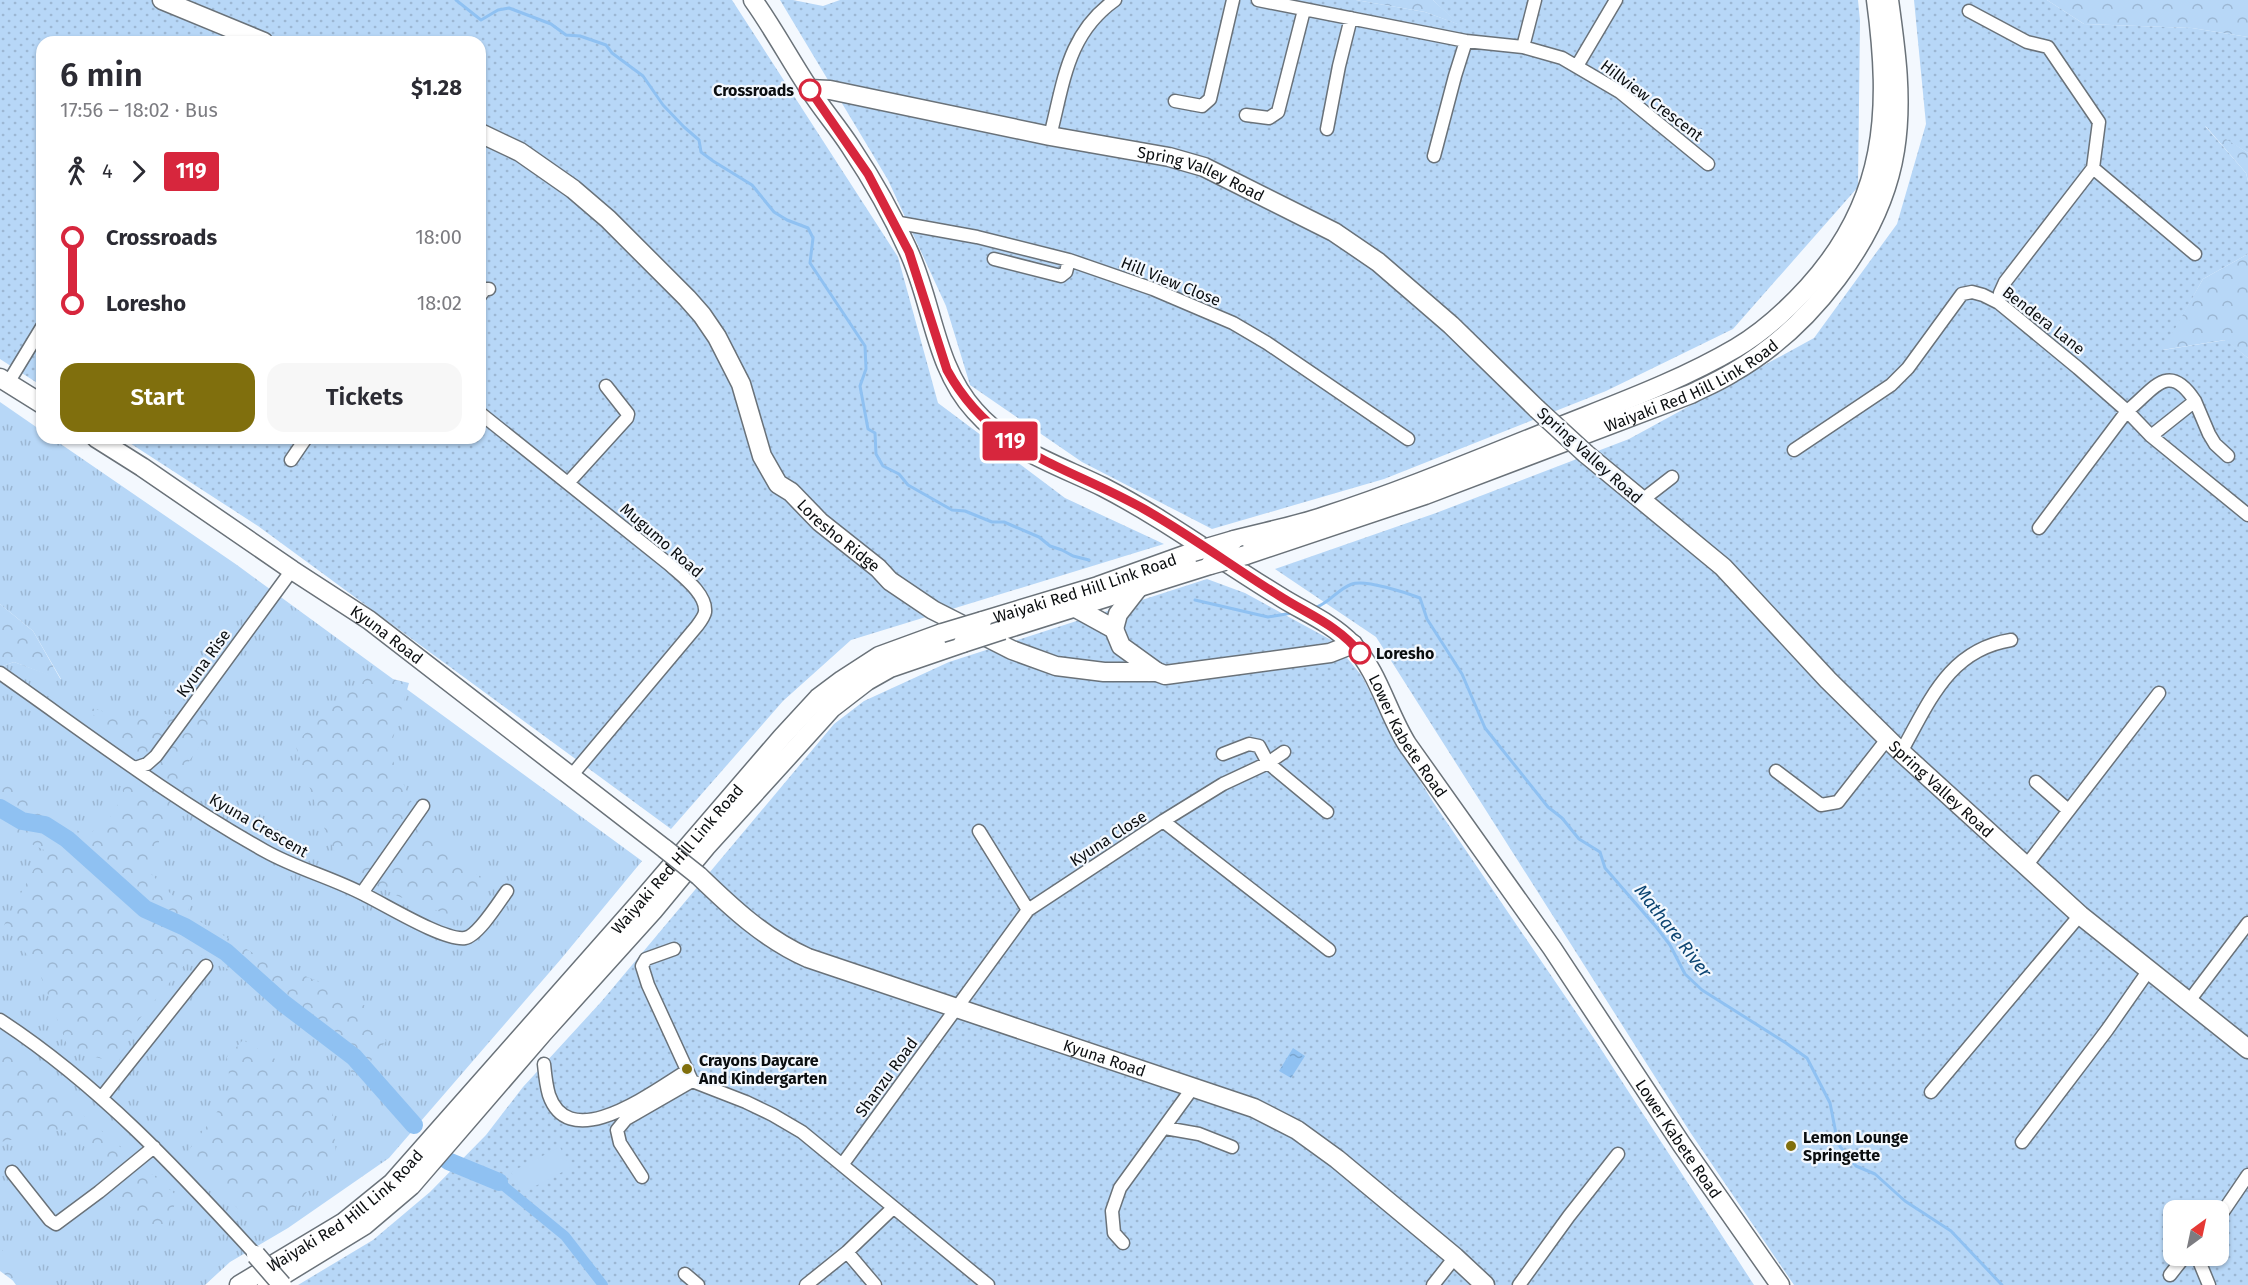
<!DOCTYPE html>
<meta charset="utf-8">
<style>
body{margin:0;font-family:"Fira Sans",sans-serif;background:#f7f7f7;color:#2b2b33;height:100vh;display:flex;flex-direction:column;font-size:22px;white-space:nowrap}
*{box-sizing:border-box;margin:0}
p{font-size:20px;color:#7c7c81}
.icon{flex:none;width:33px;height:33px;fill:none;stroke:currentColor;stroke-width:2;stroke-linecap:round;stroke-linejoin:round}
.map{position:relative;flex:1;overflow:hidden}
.side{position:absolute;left:36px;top:36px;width:450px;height:408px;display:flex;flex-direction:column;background:#fff;border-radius:18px;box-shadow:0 2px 4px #0004}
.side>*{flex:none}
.badge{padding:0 12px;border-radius:4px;font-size:21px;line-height:39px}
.needle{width:39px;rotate:33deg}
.buttons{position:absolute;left:2163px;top:1200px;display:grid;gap:12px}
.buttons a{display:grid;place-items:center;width:66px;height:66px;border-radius:12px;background:#fff;box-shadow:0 2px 4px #0004;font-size:30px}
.map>.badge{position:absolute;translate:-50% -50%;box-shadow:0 0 0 3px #fff}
.legs{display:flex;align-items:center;gap:9px;height:66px;padding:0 24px;font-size:20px}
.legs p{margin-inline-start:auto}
.headline{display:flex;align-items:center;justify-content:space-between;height:102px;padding:0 24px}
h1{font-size:33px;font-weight:600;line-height:45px}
.action{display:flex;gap:12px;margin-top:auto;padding:12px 24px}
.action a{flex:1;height:69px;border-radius:18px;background:#806f0d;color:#fff;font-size:24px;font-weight:600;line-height:69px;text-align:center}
.action a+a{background:#f7f7f7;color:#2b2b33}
ul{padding:0 24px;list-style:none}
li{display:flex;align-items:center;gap:21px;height:66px;font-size:22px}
li i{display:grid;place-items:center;width:9px;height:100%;margin:0 8px;background:currentColor}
li i::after{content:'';width:15px;height:15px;margin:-8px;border:4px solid;border-radius:50%;background:#fff}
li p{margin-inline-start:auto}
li:first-child i{background:linear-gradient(#0000 50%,currentColor 0)}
li:last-child i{background:linear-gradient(currentColor 50%,#0000 0)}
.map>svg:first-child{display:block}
</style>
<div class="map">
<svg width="2248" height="1285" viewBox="0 0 2248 1285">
<defs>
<pattern id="grass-tufts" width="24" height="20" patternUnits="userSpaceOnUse" patternTransform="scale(1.5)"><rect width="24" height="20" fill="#b7d7f7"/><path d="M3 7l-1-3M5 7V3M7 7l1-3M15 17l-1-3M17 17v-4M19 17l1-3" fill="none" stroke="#9cb7d3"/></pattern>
<pattern id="forest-crowns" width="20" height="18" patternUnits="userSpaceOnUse" patternTransform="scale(1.5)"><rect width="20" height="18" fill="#b7d7f7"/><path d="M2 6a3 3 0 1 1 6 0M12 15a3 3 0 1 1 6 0" fill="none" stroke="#9cb7d3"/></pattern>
<pattern id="garden-dots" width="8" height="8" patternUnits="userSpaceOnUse" patternTransform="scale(1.5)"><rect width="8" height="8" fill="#b7d7f7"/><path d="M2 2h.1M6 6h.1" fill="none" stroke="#9cb7d3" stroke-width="1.8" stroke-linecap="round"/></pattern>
<pattern id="water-ripples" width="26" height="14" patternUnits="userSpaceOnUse" patternTransform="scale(1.5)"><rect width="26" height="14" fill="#8fc1f2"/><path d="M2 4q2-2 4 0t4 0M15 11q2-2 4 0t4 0" fill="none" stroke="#7aa5ce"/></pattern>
</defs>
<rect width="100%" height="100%" fill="#f3f8fe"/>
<path fill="url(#grass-tufts)" d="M0,402L42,431V438H52L237,565L642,861L561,959L389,1158L288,1228L230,1262L205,1285H16L0,1262V667L14,662L61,679L33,631L0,604Z"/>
<path fill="url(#forest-crowns)" d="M1356,0H1433L1460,25L1425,12Z
M2047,0H2248V37L2192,28L2084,24Z
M2203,123L2248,153V181L2246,173Z
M2248,254V358L2225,340L2162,350L2203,279Z
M0,604L33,631L61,680L14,662L0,667Z
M372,674L409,683L389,752L417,814L484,882L460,919L400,897L342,869L320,818L295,744L331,706Z
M80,705L134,720L150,712L216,721L188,763L203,797L163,825L151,874L175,898L199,879L187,914L258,956L331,987L369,1008L386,1041L356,1079L313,1014L195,952L136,1023L118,1063L69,1050L38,969L4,925L44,850L0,829V774L85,836L106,823L124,795L103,722Z
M243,1040L331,1092L336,1155L292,1211L246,1217L186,1154L231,1093L227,1057Z
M0,1047L24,1064L177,1196L165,1237L119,1206L104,1161L62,1130L0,1142Z
M0,1248L4,1252L35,1285H19L0,1271Z"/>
<path fill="url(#garden-dots)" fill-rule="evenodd" d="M0,0H732L898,257L938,403L1065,498L1164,544L851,640L783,701L671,829L258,526L122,438H480V42H42V386L0,359Z
M780,0H793L823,6L840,0H1356L1425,12L1458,24L1433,0H1858L1860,21L1858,187L1733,329L1606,391L1384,479L1212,529L1082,462L970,385L946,306L888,180Z
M1914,0H2047L2084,24L2192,28L2248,37V153L2205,126L2246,173L2248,181V254L2203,279L2163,350L2226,340L2248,358V1285H1794L1690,1132L1376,637L1275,569L1436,513L1629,439L1814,338L1897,224L1926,124ZM2174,1210H2218V1256H2174Z
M1207,579L1245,593L1333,641L1362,676L1389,730L1433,802L1597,1043L1754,1285H298L373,1240L430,1192L486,1135L523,1087L601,1002L834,724L864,701L949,662Z"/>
<path fill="#b7d7f7" d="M560,1147L570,1168L522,1193L511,1172Z"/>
<path fill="url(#water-ripples)" d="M1293,1048L1305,1056L1291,1078L1279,1071Z"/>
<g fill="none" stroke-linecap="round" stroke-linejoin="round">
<path stroke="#8fc1f2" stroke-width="3" d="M456,0L481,20L498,10L509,8L551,24L566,35L580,36L606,45L612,53L643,76L663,105L684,127L699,140L701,152L713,161L752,185L774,212L787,220L808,228L813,238L810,263L865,346L866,369L860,386L868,429L875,433L876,454L883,466L899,474L908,485L952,510L965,511L992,522H1004L1039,537L1050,546L1062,550L1073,556L1089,560
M1195,600L1268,617L1292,613
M1317,607C1330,602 1338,589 1352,584C1365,579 1407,593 1420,598L1427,619L1462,674L1485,728L1548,807L1562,818L1579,839L1600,852L1605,868L1657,928L1670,945L1685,974L1702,990L1786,1043L1807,1058L1830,1103L1838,1144L1856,1166L1875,1174L1905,1201L1951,1231L2002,1285"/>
<path stroke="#8fc1f2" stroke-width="10" d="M499,1182L565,1236L603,1285"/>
<path stroke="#8fc1f2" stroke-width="18" d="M0,808L22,821L45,825L67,839L145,909L185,927L226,952L283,1003L354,1057L414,1125
M448,1161L499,1182"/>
<g stroke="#6a7279" stroke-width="15">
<path id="street" d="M1258,0L1466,41L1523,47L1562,58L1620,92L1708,164
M1969,11L2027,42L2048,47L2099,122L2093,168L2195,254
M1523,47L1535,0
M1577,66L1616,0
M1175,101L1202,106L1210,99L1233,0
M1246,115L1269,118L1278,112L1304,10
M1327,129L1339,66L1351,18
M1050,136C1064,82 1067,34 1115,0
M1434,156L1455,76L1466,41
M894,222L977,237L1069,260L1153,289L1200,309L1233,323L1267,343L1408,439
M994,259L1061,276L1066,272L1069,260
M480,296L485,289H489
M1999,303L2000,293L2005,282L2093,168
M8,383L42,327
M480,413L670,565C682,576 707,594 705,612C704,617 700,622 697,626L572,775
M2151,436L2195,401L2209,434L2215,444L2228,456
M1794,450L1891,385L1908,368L1962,294L1972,292L1983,295L1999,303L2078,368L2127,411L2151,436L2248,515
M291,460L306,438
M568,483L627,418L628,414L606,386
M1641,501L1672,477
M2039,528L2127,411C2153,391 2168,359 2195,401
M0,673C87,734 172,799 265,851C297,869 333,878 365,895C386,905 444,941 465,938C478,936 499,902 507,891
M1901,752C1929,703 1948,650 2011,640
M1223,754L1249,744L1259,746L1268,763L1327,812
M135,768L147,764L156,756L292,570
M1776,771L1821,805L1838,802L1841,798L1888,738
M2036,782L2068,810
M1163,821L1223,784L1268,763L1284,752
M979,831L1028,910
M2026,866L2159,693
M362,893L423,806
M674,949L646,959L642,966L648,985L692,1081L746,1102L773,1115L802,1132L988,1285
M2189,1001L2248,923
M0,1020C98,1084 177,1169 256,1255
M544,1064C545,1074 546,1085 549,1095C570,1156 655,1090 687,1071
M1931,1092L2080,915
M102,1097L206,966
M1165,1128L1199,1134L1232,1147
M2022,1142L2107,1030L2149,970
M842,1165L1028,910L1163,821L1329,950
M12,1172L50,1220L56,1224L99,1192L154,1147
M642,1177L620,1143L617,1130L626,1119L692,1081
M2218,1219L2248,1175
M1123,1243L1114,1233L1112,1211L1120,1188L1194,1086
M847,1252L875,1285
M2197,1256L2209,1285
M685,1274L698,1285
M2170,1275L2185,1256
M806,1285L847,1252L893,1208
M1433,1285L1455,1257
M1519,1285L1569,1216L1618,1154"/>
</g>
<g stroke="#6a7279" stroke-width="21">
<g id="secondary">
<path d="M162,0L264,42"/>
<path id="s1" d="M753,0C773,28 789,58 808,87C821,108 837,126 850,146C872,179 892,214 908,250C933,303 934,366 975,411C1009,450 1058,465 1103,487C1165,519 1220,560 1279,596C1304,612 1331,622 1352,644C1378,671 1387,712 1407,744L1552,948L1682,1145L1780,1285"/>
<path id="s2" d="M809,89L830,90L1050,136L1169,157L1204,167L1334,232L1378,262L1451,325L1537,409"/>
<path id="s3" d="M480,133L520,152L573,189L608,219L687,298L702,315L717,337L741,384L762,456L778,484L791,492L820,522L878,568L890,581L933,610L1012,650L1056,666L1104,672H1157L1165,675L1330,653L1353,644"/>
<path d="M0,378L42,404"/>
<path id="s4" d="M96,438L142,467L292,570L369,620L665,849"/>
<path id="s5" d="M1586,454L1723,567L1828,680L1901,752L2080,915L2248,1049"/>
<path d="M1234,540C1264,532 1296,526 1325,516C1402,491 1476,460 1551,430C1613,405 1678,382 1736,348C1763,332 1787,310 1808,287C1887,200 1891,111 1876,0"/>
<path id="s6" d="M1246,555L1425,495L1691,394C1705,387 1719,381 1732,373C1809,329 1881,239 1895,150C1903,100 1896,50 1889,0"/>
<path d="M1074,607L1114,629L1121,646L1157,672"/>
<path id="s7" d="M982,621L1098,586L1193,552"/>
<path d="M1114,629L1118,614L1139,587"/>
<path d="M1003,630L1210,565"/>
<path id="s8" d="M699,876C732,908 765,939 808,958L1254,1108L1297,1130L1337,1159L1455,1257L1485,1285"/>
<path id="s9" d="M239,1285L344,1222L392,1183L641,901L782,737L818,698L842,680L879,656L942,633"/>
<path d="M267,1285L365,1225L411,1186L543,1033L653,911L706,847L832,708L867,681L890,668L963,643"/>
</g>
</g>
<use href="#street" stroke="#fff" stroke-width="12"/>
<use href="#secondary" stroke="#fff" stroke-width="18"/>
<g stroke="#6a7279" stroke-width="21" stroke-linecap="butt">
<path id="secondary-bridge" d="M1537,409L1586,454
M1193,552L1234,540
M1210,565L1246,555
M942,633L982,621
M963,643L1003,630
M665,849L699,876
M256,1255L282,1285"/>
</g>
<use href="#secondary-bridge" stroke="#fff" stroke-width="18"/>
</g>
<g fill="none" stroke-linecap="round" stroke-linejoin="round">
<g stroke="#fff" stroke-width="14">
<path id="line-1" d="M810,90L868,174L909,252L947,370C993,454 1066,465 1144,509C1190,535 1233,567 1278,595C1307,614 1338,625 1360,653"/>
</g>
<use href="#line-1" stroke="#d7263d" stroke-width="9"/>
</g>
<g fill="#fff" stroke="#d7263d" stroke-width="3">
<circle cx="810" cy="90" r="10"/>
<circle cx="1360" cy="653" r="10"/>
</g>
<g fill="#806f0d" stroke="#f3f8fe" stroke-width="2">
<circle cx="687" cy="1069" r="6"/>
<circle cx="1791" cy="1146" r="6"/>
</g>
<g text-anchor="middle" stroke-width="4.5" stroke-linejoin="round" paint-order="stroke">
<g font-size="16" font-weight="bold" fill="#0b0e10" stroke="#f3f8fe" text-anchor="end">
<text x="794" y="96">Crossroads</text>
<text x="1376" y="659" text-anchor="start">Loresho</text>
</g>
<g font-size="16" fill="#0b0e10" stroke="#f3f8fe">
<text transform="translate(1652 100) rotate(37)" y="6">Hillview Crescent</text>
<text dy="6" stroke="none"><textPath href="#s2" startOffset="402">Spring Valley Road</textPath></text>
<text transform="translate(1171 281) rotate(22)" y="6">Hill View Close</text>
<text transform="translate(2044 320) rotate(38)" y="6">Bendera Lane</text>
<text dy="6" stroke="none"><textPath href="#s6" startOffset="477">Waiyaki Red Hill Link Road</textPath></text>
<text transform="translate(1590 455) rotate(42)" y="6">Spring Valley Road</text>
<text dy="6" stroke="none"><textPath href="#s3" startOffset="556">Loresho Ridge</textPath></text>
<text transform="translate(662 540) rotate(41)" y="6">Mugumo Road</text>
<text dy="6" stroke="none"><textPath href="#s7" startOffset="108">Waiyaki Red Hill Link Road</textPath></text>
<text dy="6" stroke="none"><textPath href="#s4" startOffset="351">Kyuna Road</textPath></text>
<text transform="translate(203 663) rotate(-54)" y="6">Kyuna Rise</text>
<text dy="6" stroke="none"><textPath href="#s1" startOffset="1023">Lower Kabete Road</textPath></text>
<text dy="6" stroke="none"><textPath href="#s5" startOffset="489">Spring Valley Road</textPath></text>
<text transform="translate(259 825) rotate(30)" y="6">Kyuna Crescent</text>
<text transform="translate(1108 838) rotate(-33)" y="6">Kyuna Close</text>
<text dy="6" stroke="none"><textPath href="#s9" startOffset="616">Waiyaki Red Hill Link Road</textPath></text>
<text dy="6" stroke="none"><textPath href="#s8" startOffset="450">Kyuna Road</textPath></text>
<text transform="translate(886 1077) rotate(-54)" y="6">Shanzu Road</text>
<text dy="6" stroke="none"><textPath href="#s1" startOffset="1509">Lower Kabete Road</textPath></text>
<text dy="6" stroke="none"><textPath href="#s9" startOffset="130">Waiyaki Red Hill Link Road</textPath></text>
</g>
<g font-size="16" font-weight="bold" fill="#0b0e10" stroke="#f3f8fe" text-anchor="start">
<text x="699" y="1066">Crayons Daycare<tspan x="699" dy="18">And Kindergarten</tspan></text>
<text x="1803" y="1143">Lemon Lounge<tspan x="1803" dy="18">Springette</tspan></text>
</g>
<g font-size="18" font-style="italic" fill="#0d4572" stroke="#f3f8fe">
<text transform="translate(1673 931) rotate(52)" y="6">Mathare River</text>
</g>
</g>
</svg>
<div class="buttons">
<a><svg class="needle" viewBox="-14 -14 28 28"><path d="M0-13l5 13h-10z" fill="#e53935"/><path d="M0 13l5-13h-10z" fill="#7c7c81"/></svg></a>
</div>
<b class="badge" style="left:1010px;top:441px;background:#d7263d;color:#fff">119</b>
<section class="side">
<div class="headline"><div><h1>6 min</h1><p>17:56 – 18:02 · Bus</p></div><b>$1.28</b></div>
<div class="legs"><svg class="icon" aria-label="walk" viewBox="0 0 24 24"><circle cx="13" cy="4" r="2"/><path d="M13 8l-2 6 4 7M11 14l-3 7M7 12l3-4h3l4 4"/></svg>4<svg class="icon" aria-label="forward" viewBox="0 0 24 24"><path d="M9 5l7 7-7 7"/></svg><b class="badge" style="background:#d7263d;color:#fff">119</b></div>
<ul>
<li><i style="color:#d7263d"></i><b>Crossroads</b><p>18:00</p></li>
<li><i style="color:#d7263d"></i><b>Loresho</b><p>18:02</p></li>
</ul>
<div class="action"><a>Start</a><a>Tickets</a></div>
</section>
</div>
